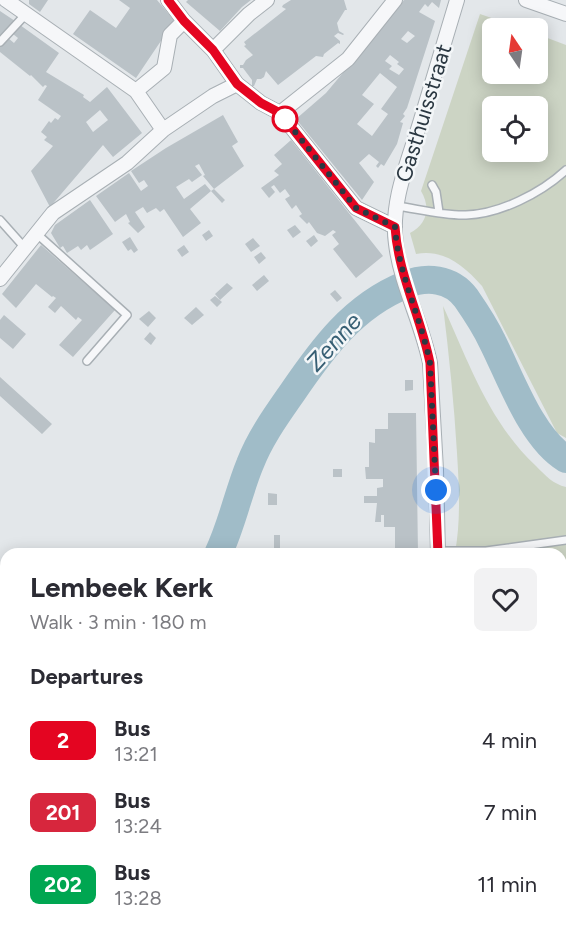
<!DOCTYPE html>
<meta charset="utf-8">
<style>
body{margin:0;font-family:Figtree,sans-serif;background:#f2f2f3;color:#2b2b33;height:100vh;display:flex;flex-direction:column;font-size:22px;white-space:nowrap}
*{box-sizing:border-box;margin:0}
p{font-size:20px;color:#7c7c81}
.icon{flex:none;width:33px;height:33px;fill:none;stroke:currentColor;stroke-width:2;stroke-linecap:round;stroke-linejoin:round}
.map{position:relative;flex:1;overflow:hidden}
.details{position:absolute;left:0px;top:548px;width:567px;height:386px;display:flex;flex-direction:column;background:#fff;border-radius:18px 18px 0 0;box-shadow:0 3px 15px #0003}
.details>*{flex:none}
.badge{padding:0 12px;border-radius:9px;font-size:21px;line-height:39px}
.needle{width:39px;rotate:347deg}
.tools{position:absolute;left:482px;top:18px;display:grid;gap:12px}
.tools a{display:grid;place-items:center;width:66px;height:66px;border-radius:9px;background:#fff;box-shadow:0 3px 15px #0003;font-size:30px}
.you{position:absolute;width:30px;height:30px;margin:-15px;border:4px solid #fff;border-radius:50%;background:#1a73e8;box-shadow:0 0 0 9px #1a73e833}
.map>.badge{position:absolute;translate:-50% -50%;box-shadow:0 0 0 3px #fff}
h2{padding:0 30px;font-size:22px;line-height:54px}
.round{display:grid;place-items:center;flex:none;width:63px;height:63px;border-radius:9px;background:#f2f2f3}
.head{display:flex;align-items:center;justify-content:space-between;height:102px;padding:0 30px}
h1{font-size:28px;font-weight:700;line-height:45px}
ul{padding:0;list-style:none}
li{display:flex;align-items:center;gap:18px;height:72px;padding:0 30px}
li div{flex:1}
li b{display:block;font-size:22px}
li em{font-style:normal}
li .badge{min-width:66px;font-weight:700;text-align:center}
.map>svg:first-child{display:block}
</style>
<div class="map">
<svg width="566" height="932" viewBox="0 0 566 932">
<rect width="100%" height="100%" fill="#e3e7ea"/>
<path fill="#d1d7dc" d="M0,806L6,814V927H130L133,932H0Z"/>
<path fill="#ccd4c4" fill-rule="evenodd" d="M480,14L521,28H492V74H537V34L566,45V438L557,433L482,286C464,266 445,249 416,254L410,233C427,224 431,208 421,191ZM492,106H537V152H492Z
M443,306C469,363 489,422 536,466C546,476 553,484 566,487V705L561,709V554L455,553C461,520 459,486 457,453C454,403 449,355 443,306Z"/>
<path fill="#a0bcc8" d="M0,569L6,573V596L0,594Z
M566,735V932H446L449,927H561V740Z"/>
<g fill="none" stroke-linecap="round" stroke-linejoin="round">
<path stroke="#a0bcc8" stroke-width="28" d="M218,554C232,525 238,493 250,464C260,438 276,416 292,393C322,349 353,306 405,285C426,276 451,278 466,298C475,311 485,326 492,341C510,376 531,438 566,459
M0,733L6,729"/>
</g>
<path fill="#bac2c7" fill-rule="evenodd" d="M29,0H48L40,12L29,4Z
M119,0H157L173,19V23L136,78L73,34L90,10L116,28L130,8Z
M188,0H251L242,7L220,31L186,2Z
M291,0H344L347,10H345L337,23L339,31L344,34L343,35L338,33L334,36L340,41V44L338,43L324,54L323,57L316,56L278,85L266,71L264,77L261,79H257L254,86H252V80L243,68H240V65H243L246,60L253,55L244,46L246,45L244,42L286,9L282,7L283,5Z
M404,0H441L439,8L432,2L428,7L425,4L419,12L435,21L407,108L403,114L405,116L400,122L403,123L397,144L384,166L381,164L378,168L376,166L379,162L369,154L359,163L374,182L362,200L296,119L326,93ZM408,31L415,36L407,43L401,39ZM390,55L399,62L397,64L404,69L399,75L389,69L392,66L385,61ZM380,73L397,87L381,109L388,114L372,136L357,124L374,104L362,95Z
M0,11L15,21L0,38Z
M20,25L59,53L46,72L84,95L83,97L90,102L107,87L142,133L113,157L103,145L50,207L31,171L53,146L44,140L47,137L41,132L49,121L51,123L55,118L58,120L61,116L38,100L47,86L45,85L43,87L31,75L30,76L0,52V47L8,38L14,43L18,38L13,34ZM100,110L108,120L93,132L86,122Z
M223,115L238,142L232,146L244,166L214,189L203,176L205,175L199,164L195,166L202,175L192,182L189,179L176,187L184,199L205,184L211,191L190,209L201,223L183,237L164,209L160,212L156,208L147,213L143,207L135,212L145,227L138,233L128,223L130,222L126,214L115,222L96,196L129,173L141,191L148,186L144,180L139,183L131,171L166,148Z
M291,140L383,256L356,278L333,249L339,244L332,235L336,232L333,230L325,236L317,233L309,222L307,224L299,216L302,214L296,205L292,209L285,199L290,196L285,189L280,193L274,185L271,187L275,192L269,198L261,188L279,175L274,171L282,164L274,155Z
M214,189L225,200L222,203L211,191Z
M90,200L113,234L90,250L87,245L81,250L78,246L67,253L63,246L60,248L51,233L55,225Z
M295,225L301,232L293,238L287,230Z
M209,230L213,236L206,241L202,235Z
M314,235L318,241L311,247L306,241Z
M130,237L138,250L134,253L131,249L128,251L122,242Z
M253,238L260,246L251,252L245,244Z
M41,245L115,310L73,357L59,345L82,320L78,317L76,320L61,306L55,313L48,307L56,298L53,296L52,297L36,284L16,308L2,294Z
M184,245L189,252L182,257L177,250Z
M261,252L266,258L259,264L254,257Z
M264,275L269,281L257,291L252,285Z
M227,283L233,288L220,300L215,294Z
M335,290L342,298L337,302L330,294Z
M215,296L222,302L217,307L210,300Z
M196,307L204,315L192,325L184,318Z
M149,311L156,318L148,327L139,319Z
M4,315L26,334L13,349L0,338V320Z
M150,332L156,338L151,345L144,339Z
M0,377L52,424L42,434L0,396Z
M405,380H413V390L405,391Z
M388,413H416L418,554H384V551H395V527H384V515H381V522H375L377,503H364V496H377V488L383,487V479H366L365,467H369V442L375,443V429H388Z
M333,469H342V477H333Z
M268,493L277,494V505H268Z
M274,535H280V553L274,552Z
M6,832V848L0,845Z
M0,858L6,861V927H19L17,932H0Z"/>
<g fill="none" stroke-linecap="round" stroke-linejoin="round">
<g stroke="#a8afb4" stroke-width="10">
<path id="lane" d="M0,42L26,14
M432,185L436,192L439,212
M397,206C418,209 445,216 466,215C500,214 541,193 566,170
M0,220L25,248
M37,234L127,315L87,361
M438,551H486L566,540
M0,805L6,799
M106,932L112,927"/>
</g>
<g stroke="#a8afb4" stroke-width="16">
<path id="street" d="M6,0L136,91L163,130
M168,0L184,21L213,50L237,84L261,103L280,113L356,208L395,227
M526,0L566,14
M213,50L249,14L267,0
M136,91L164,68L170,35L184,21
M280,113L348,59L395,0
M0,279L53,213L127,163L163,130L213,96L237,84
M438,554L436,470L430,363C422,323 401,285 396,244C390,203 408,162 420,123C432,82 445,41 457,0
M0,789L6,791
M367,932L370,927"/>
</g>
<use href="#lane" stroke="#f6f7f9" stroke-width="7"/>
<use href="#street" stroke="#f6f7f9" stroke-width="14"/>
</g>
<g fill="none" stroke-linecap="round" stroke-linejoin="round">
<g stroke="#fff" stroke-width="14">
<path id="line" d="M168,0L184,21L213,50L237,84L261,103L280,113L356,208L395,227C398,274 421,317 430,363L438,554"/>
</g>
<use href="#line" stroke="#e40521" stroke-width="9"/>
<path stroke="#2b3842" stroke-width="6" stroke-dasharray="0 10.8" d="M285,119L280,113L356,208L395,227C398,274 421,317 430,363L436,490"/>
</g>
<circle fill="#fff" stroke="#e40521" stroke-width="3" cx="285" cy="119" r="12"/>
<g text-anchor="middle" stroke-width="5" stroke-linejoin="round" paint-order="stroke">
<g font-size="22" fill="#2b3842" stroke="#f3f6f8">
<text transform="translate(423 113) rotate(-73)" y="8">Gasthuisstraat</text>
</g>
<g font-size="24" font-style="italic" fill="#375f74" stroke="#f3f6f8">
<text transform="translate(334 342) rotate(-48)" y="8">Zenne</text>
</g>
</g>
</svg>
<div class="tools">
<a><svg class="needle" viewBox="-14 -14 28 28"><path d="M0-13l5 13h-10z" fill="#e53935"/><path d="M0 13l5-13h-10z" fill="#7c7c81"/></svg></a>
<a><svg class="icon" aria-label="locate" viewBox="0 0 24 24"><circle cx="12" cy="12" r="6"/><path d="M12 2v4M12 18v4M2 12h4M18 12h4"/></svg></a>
</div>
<div class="you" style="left:436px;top:490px"></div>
<section class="details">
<div class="head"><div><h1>Lembeek Kerk</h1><p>Walk · 3 min · 180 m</p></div><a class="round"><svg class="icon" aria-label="heart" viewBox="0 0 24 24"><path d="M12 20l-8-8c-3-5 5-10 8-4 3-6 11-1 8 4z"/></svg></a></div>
<h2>Departures</h2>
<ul>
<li><span class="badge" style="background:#e40521;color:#fff">2</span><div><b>Bus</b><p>13:21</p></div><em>4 min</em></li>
<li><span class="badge" style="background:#d7263d;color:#fff">201</span><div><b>Bus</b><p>13:24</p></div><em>7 min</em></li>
<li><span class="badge" style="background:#00a651;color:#fff">202</span><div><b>Bus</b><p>13:28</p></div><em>11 min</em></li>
</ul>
</section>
</div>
